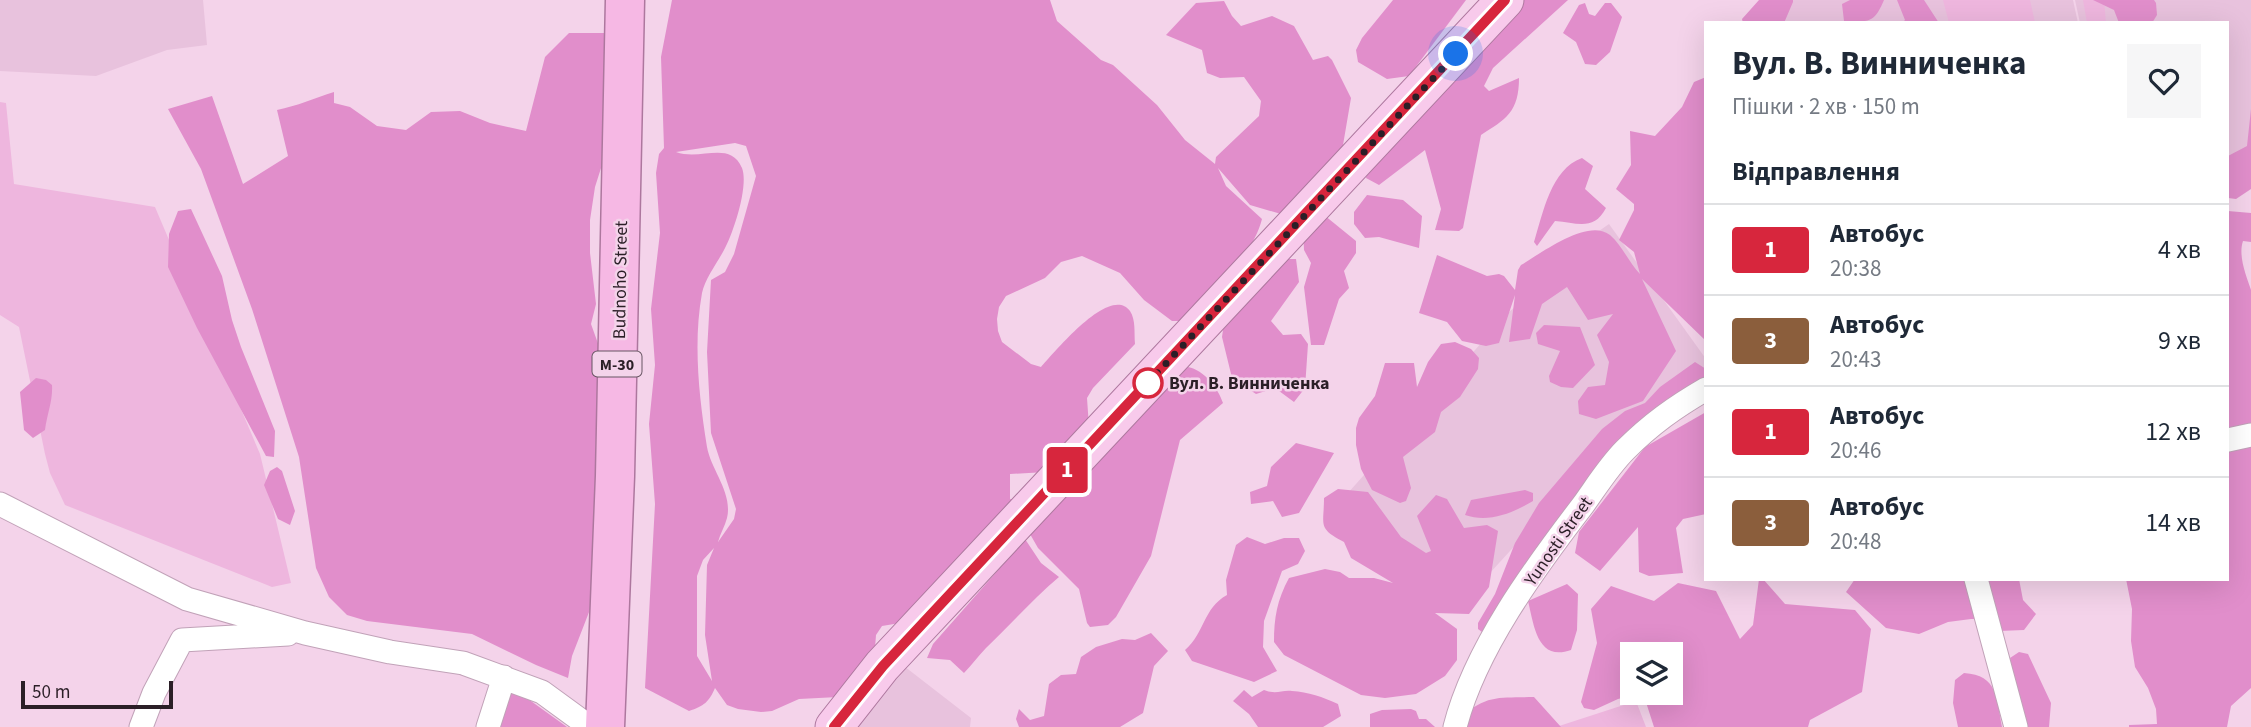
<!DOCTYPE html>
<html lang="uk">
<meta charset="utf-8">
<style>
body{margin:0;font-family:"Source Sans 3",sans-serif;background:#f6f6f7;color:#1f2937;height:100vh;display:flex;flex-direction:column;font-size:26px;white-space:nowrap}
*{box-sizing:border-box;margin:0}
p{font-size:23px;color:#747a83}
.icon{flex:none;width:38px;height:38px;fill:none;stroke:currentColor;stroke-width:2;stroke-linecap:round;stroke-linejoin:round}
.map{position:relative;flex:1;overflow:hidden}
.sheet{position:absolute;left:1704px;top:21px;width:525px;height:560px;display:flex;flex-direction:column;background:#fff;border-radius:0px;box-shadow:0 7px 28px #0002}
.sheet>*{flex:none}
.badge{padding:0 14px;border-radius:5px;font-size:24px;line-height:46px}
.tools{position:absolute;left:1620px;top:642px;display:grid;gap:14px}
.tools a{display:grid;place-items:center;width:63px;height:63px;border-radius:0px;background:#fff;box-shadow:0 7px 28px #0002;font-size:35px}
.scale{position:absolute;left:21px;bottom:18px;width:152px;box-sizing:border-box;padding-left:7px;border:4px solid #2b1f27;border-top:0;font-size:19px;line-height:24px;white-space:nowrap;color:#2b1f27;-webkit-text-stroke:5px #f4d3ea;paint-order:stroke}
.you{position:absolute;width:35px;height:35px;margin:-18px;border:5px solid #fff;border-radius:50%;background:#1a73e8;box-shadow:0 0 0 10px #1a73e833}
.map>.badge{position:absolute;translate:-50% -50%;box-shadow:0 0 0 4px #fff}
h2{padding:0 28px;font-size:26px;line-height:63px}
.round{display:grid;place-items:center;flex:none;width:74px;height:74px;border-radius:0px;background:#f6f6f7}
.overview{display:flex;align-items:center;justify-content:space-between;height:119px;padding:0 28px}
h1{font-size:33px;font-weight:700;line-height:52px}
ul{padding:0;list-style:none}
li{display:flex;align-items:center;gap:21px;height:91px;padding:0 28px;border-top:2px solid #e0e1e3}
li div{flex:1}
li b{display:block;font-size:26px}
li em{font-style:normal}
li .badge{min-width:77px;font-weight:700;text-align:center}
.map>svg:first-child{display:block}
</style>
<div class="map">
<svg width="2251" height="727" viewBox="0 0 2251 727">
<rect width="100%" height="100%" fill="#f4d3ea"/>
<path fill="#e8c2dd" d="M0,0H203L207,45L167,50L96,76L0,71Z
M1780,0H2073L2078,23H1761Z
M2075,0H2251V180L2228,186V23H2080Z
M1609,224L1706,359V367L1619,428L1574,481L1457,609L1340,502L1507,314L1589,238Z
M900,663L971,718L970,727H857Z"/>
<path fill="#eeb6de" d="M1943,0H2030L2035,23H1949Z
M2083,0H2104L2106,23H2087Z
M0,102L6,103L14,184L155,207L260,454L291,583L272,587L65,505L50,473L45,454L19,327L0,315Z
M1636,701L1646,727H1556Z"/>
<path fill="#e18ecb" fill-rule="evenodd" d="M672,0H1050L1057,21L1101,60L1113,65L1157,105L1185,140L1215,164L1216,157L1259,116L1261,101L1244,77L1220,78L1207,73L1202,50L1166,35L1196,3L1224,1L1232,16L1241,26L1272,16L1294,26L1313,60L1328,56L1332,60L1351,98L1342,151L1281,214L1250,205L1218,168L1226,186L1262,219C1252,258 1211,294 1183,321H1172L1144,300L1120,273L1082,256L1061,262L1045,278L1006,296L999,307L997,319L998,331L1002,342L1031,364L1041,367C1055,352 1110,284 1130,311C1136,320 1134,333 1135,344L1093,388L1087,398L1089,427L1046,472L1010,474V499L1014,500L918,620L882,626L876,635L875,648L838,697L799,699L772,711L761,712L738,709L727,705L715,688C709,702 704,706 689,711L645,688L655,504L649,424L655,365L651,309L660,233L656,173L659,154L664,148L661,57ZM735,143L746,146L756,176L734,254L725,272L711,280L707,352L711,433L736,509L734,519L718,542C720,534 725,526 727,518C733,493 711,470 707,447C699,397 693,343 702,293C705,279 717,263 724,250C733,234 749,186 742,168C730,140 701,161 676,152ZM714,548L707,565L705,635L712,681L697,656V576L703,560Z
M1393,0H1466L1409,76L1387,79L1358,62L1356,50L1362,38Z
M1514,0H1568L1493,68L1484,86L1489,91L1519,78C1519,112 1506,119 1481,135L1463,228L1459,231L1435,230L1441,209L1425,150L1379,185L1366,178L1367,171Z
M1759,0H1793V2L1784,23H1743L1742,19Z
M1850,0H1884C1874,24 1868,22 1844,21L1842,4Z
M1897,0H1924L1939,23H1902L1905,20Z
M2093,0H2154L2156,3L2157,15L2152,23H2119L2114,10Z
M1585,3L1589,14L1595,16L1605,3H1611L1622,17L1610,52L1596,65L1585,64L1576,42L1563,33L1579,5Z
M569,33H606L608,146L595,187L590,220V253L596,304L591,324L605,363L597,395L595,475L600,517L591,607L572,656L568,678L536,665L472,634L367,621L347,615L329,597L316,568L299,457L252,309L201,169L168,109L212,96L243,184L288,156L277,110C297,106 315,98 334,92V103L350,107L377,126L406,130L431,112L460,111L490,123L526,131L545,57Z
M1706,77V341L1642,279L1676,351L1643,401L1596,419L1579,414L1578,401L1588,387L1605,385L1609,362L1597,335L1613,314L1588,320L1567,287L1542,304L1530,339L1509,342L1515,295L1499,343L1486,346L1462,341L1447,322L1419,313L1437,255L1487,276L1499,274L1504,276L1515,290L1518,270L1521,265C1540,254 1588,217 1610,235C1622,245 1629,263 1640,274L1634,252L1619,240L1634,210V204L1616,189L1631,165L1630,131L1655,136L1682,107L1694,82Z
M2251,109V189L2236,199L2228,198V156L2247,146Z
M1582,158L1593,166L1585,189L1606,208C1594,231 1578,223 1555,221L1537,246L1534,242C1543,213 1551,169 1582,158Z
M1367,195L1403,200L1422,216L1419,248L1379,237L1365,238L1354,224V212Z
M191,209L222,276L232,320L241,347L275,431L274,457L266,456L197,328L168,267L169,234L178,211Z
M2228,211L2251,213V242L2243,241C2238,256 2246,275 2251,290V688L2231,706L2227,727H2129V725L2157,724L2156,709L2148,688L2135,667L2131,641L2132,609L2126,579H2228Z
M1324,215L1356,241V253L1344,271L1349,288L1339,299L1324,345H1311L1304,287L1311,263L1304,250L1303,227Z
M1279,259H1296L1299,282L1271,321L1283,335L1301,334L1308,344L1305,388L1294,402L1275,388L1256,394L1232,378L1222,337L1224,323Z
M1544,325L1580,327L1595,365L1573,388L1561,387L1550,382L1549,376L1560,351L1538,344L1536,333Z
M1455,342L1471,349L1479,358L1478,369L1460,397L1441,412L1435,432L1403,457L1411,488L1406,501L1400,503L1372,490L1361,469L1356,445V428L1359,418L1375,396L1385,363H1414L1417,387L1428,362L1441,344Z
M1695,362L1706,369V385L1653,419L1488,631L1482,632L1478,629V623L1495,594L1515,543L1539,503L1602,429L1625,411L1645,403L1660,387Z
M1188,367C1204,370 1218,388 1223,403L1180,440L1151,556L1116,617L1108,625L1090,627L1087,623L1079,589L1038,548L1030,534Z
M36,378L46,380L52,385C53,401 47,414 45,430L33,438L24,430L20,392Z
M1706,412V514L1683,519L1676,528L1683,573L1649,576L1639,572L1638,527L1600,571L1575,553L1579,532L1645,447Z
M1296,443L1334,453L1299,513L1282,517L1273,501L1251,504L1250,492L1267,486L1271,467Z
M277,467L282,471L295,511L290,525L278,519L264,485L270,471Z
M1338,489L1368,492L1401,537L1426,553L1431,551L1417,516L1436,495L1447,499L1464,528L1487,525L1498,531L1489,587L1469,614L1435,613L1457,629V660L1445,676L1416,694L1385,698L1361,695L1284,655L1274,642C1274,618 1277,600 1289,578L1325,569L1340,572L1349,578H1374L1393,583L1351,558L1344,542C1317,528 1324,526 1324,498Z
M1525,490L1533,493V501C1513,513 1489,523 1465,515L1471,500Z
M1023,536L1041,563L1059,577C1033,599 1011,624 986,648C978,656 972,665 964,673L950,660L927,658L933,644L1007,560Z
M1247,537L1265,544L1284,538H1299L1305,551L1298,564L1282,571L1264,621L1263,647L1277,671L1254,682L1192,661L1185,650C1205,633 1203,608 1227,595L1226,580L1236,545Z
M1759,579H1763L1785,604L1855,610L1871,629L1862,692L1810,720L1808,727H1654L1643,693L1618,699L1594,710L1584,708L1581,702L1597,643L1591,609L1611,586L1654,601L1678,583L1716,591L1740,639L1753,625ZM1633,654H1671V693H1633Z
M1855,579H2019L2023,600L2036,614L2024,630L1999,631L1977,619H1971L1948,622L1919,634L1886,628L1846,592Z
M1567,584L1578,594L1577,630L1571,650C1537,662 1534,625 1528,601Z
M1151,633L1168,651L1154,666L1143,713L1120,727H1019L1016,719L1019,709L1030,720L1044,716L1049,684L1061,675L1076,674L1081,657L1096,647L1122,639L1135,640Z
M2019,652L2028,654L2051,703L2049,727H2027C2024,703 2013,682 2010,658Z
M1964,673C1998,675 1997,699 2002,727H1958L1953,703L1955,680Z
M1244,690L1252,697L1264,690C1277,695 1280,690 1292,691C1308,692 1323,697 1338,704L1341,716L1323,727H1258L1249,714L1233,701Z
M507,691H517L567,727H499Z
M1534,697L1561,727H1459L1461,717C1487,694 1500,698 1534,697Z
M1411,709L1416,711L1419,719H1426L1435,727H1370V714L1382,710Z"/>
<g fill="none" stroke-linecap="round" stroke-linejoin="round">
<g stroke="#c1a2b8" stroke-width="25">
<path id="minor" d="M2228,440L2251,435
M0,504L187,599L305,633L390,652L463,663L542,692L590,727
M1976,579L2016,727
M141,727L154,693L182,640L288,634
M488,727L504,677
M1455,727C1475,649 1534,569 1583,505C1596,487 1609,466 1625,450C1651,424 1675,407 1706,389"/>
</g>
<g stroke="#ad779e" stroke-width="39">
<path id="primary" d="M834,727L882,666L1505,0"/>
</g>
<g stroke="#ad779e" stroke-width="41">
<path id="trunk" d="M605,727L615,476L625,0"/>
</g>
<use href="#minor" stroke="#fff" stroke-width="23"/>
<use href="#primary" stroke="#f8caeb" stroke-width="37"/>
<use href="#trunk" stroke="#f6b8e4" stroke-width="38"/>
</g>
<g fill="none" stroke-linecap="round" stroke-linejoin="round">
<g stroke="#fff" stroke-width="16">
<path id="line" d="M834,727L883,666L1505,0"/>
</g>
<use href="#line" stroke="#d7263d" stroke-width="10"/>
<path stroke="#2b1f27" stroke-width="7" stroke-dasharray="0 12.6" d="M1148,383L1144,387L1456,54"/>
</g>
<circle fill="#fff" stroke="#d7263d" stroke-width="3.5" cx="1148" cy="383" r="14"/>
<g text-anchor="middle" stroke-width="5" stroke-linejoin="round" paint-order="stroke">
<rect fill="#f4d3ea" stroke="#675562" stroke-width="2" x="592.5" y="351.5" width="49" height="25" rx="5"/>
<g font-size="16" font-weight="bold" fill="#2b1f27">
<text x="617" y="370">М-30</text>
</g>
<g font-size="18" fill="#2b1f27" stroke="#f4d3ea">
<text transform="translate(620 280) rotate(-89)" y="6">Budnoho Street</text>
<text transform="translate(1558 541) rotate(-55)" y="6">Yunosti Street</text>
</g>
<g font-size="18" font-weight="bold" fill="#2b1f27" stroke="#f4d3ea" text-anchor="start">
<text x="1169" y="389">Вул. В. Винниченка</text>
</g>
</g>
</svg>
<div class="tools">
<a><svg class="icon" aria-label="layers" viewBox="0 0 24 24"><path d="M12 4l9 5-9 5-9-5zM3 14l9 5 9-5"/></svg></a>
</div>
<div class="scale">50 m</div>
<div class="you" style="left:1456px;top:54px"></div>
<b class="badge" style="left:1067px;top:470px;background:#d7263d;color:#fff">1</b>
<section class="sheet">
<div class="overview"><div><h1>Вул. В. Винниченка</h1><p>Пішки · 2 хв · 150 m</p></div><a class="round"><svg class="icon" aria-label="heart" viewBox="0 0 24 24"><path d="M12 20l-8-8c-3-5 5-10 8-4 3-6 11-1 8 4z"/></svg></a></div>
<h2>Відправлення</h2>
<ul>
<li><span class="badge" style="background:#d7263d;color:#fff">1</span><div><b>Автобус</b><p>20:38</p></div><em>4 хв</em></li>
<li><span class="badge" style="background:#8b5e3c;color:#fff">3</span><div><b>Автобус</b><p>20:43</p></div><em>9 хв</em></li>
<li><span class="badge" style="background:#d7263d;color:#fff">1</span><div><b>Автобус</b><p>20:46</p></div><em>12 хв</em></li>
<li><span class="badge" style="background:#8b5e3c;color:#fff">3</span><div><b>Автобус</b><p>20:48</p></div><em>14 хв</em></li>
</ul>
</section>
</div>
